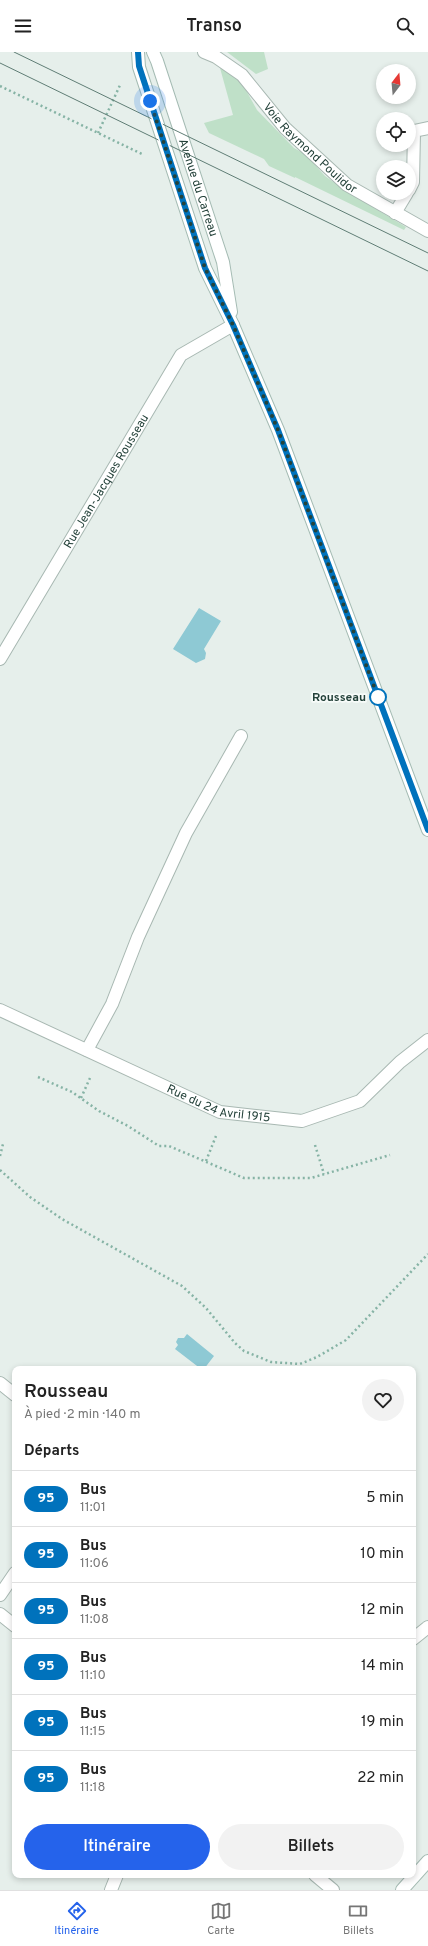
<!DOCTYPE html>
<html lang="fr">
<meta charset="utf-8">
<style>
body{margin:0;font-family:Overpass,sans-serif;background:#f2f2f2;color:#222;height:100vh;display:flex;flex-direction:column;font-size:15px;white-space:nowrap}
*{box-sizing:border-box;margin:0}
p{font-size:13px;color:#767676}
.icon{flex:none;width:22px;height:22px;fill:none;stroke:currentColor;stroke-width:2;stroke-linecap:round;stroke-linejoin:round}
.map{position:relative;flex:1;overflow:hidden}
.side{position:absolute;left:12px;top:1314px;width:404px;height:512px;display:flex;flex-direction:column;background:#fff;border-radius:8px;box-shadow:0 2px 6px #0003}
.side>*{flex:none}
.badge{padding:0 8px;border-radius:13px;font-size:14px;line-height:26px}
.needle{width:26px;rotate:16deg}
.fabs{position:absolute;left:376px;top:12px;display:grid;gap:8px}
.fabs a{display:grid;place-items:center;width:40px;height:40px;border-radius:50%;background:#fff;box-shadow:0 2px 6px #0003;font-size:20px}
.you{position:absolute;width:20px;height:20px;margin:-10px;border:3px solid #fff;border-radius:50%;background:#1a73e8;box-shadow:0 0 0 6px #1a73e833}
.map>.badge{position:absolute;translate:-50% -50%;box-shadow:0 0 0 2px #fff}
h2{padding:0 12px;font-size:15px;line-height:36px}
.round{display:grid;place-items:center;flex:none;width:42px;height:42px;border-radius:21px;background:#f2f2f2}
.headline{display:flex;align-items:center;justify-content:space-between;height:68px;padding:0 12px}
h1{font-size:19px;font-weight:600;line-height:30px}
.button{display:flex;gap:8px;margin-top:auto;padding:8px 12px}
.button a{flex:1;height:46px;border-radius:24px;background:#2563eb;color:#fff;font-size:16px;font-weight:600;line-height:46px;text-align:center}
.button a+a{background:#f2f2f2;color:#222}
ul{padding:0;list-style:none}
li{display:flex;align-items:center;gap:12px;height:56px;padding:0 12px;border-top:1px solid #e0e0e0}
li div{flex:1}
li b{display:block;font-size:15px}
li em{font-style:normal}
li .badge{min-width:44px;font-weight:700;text-align:center}
header{display:flex;justify-content:space-between;align-items:center;height:52px;padding:0 12px;background:#fff;font-size:18px;font-weight:600}
.dock{display:flex;justify-content:space-around;align-items:center;height:56px;border-top:1px solid #e0e0e0;background:#fff;font-size:11px;color:#767676}
.dock a{display:grid;justify-items:center;gap:2px}
.dock .on{color:#2563eb}
.map>svg:first-child{display:block}
</style>
<header><svg class="icon" aria-label="menu" viewBox="0 0 24 24"><path d="M4 6h16M4 12h16M4 18h16"/></svg>Transo<svg class="icon" aria-label="search" viewBox="0 0 24 24"><circle cx="10" cy="10" r="6"/><path d="M15 15l6 6"/></svg></header>
<div class="map">
<svg width="428" height="1838" viewBox="0 0 428 1838">
<rect width="100%" height="100%" fill="#e6efeb"/>
<path fill="#bfe0c8" d="M227,0H264L268,17L256,22Z
M220,16L229,18L242,31L257,58L294,96L305,102L325,124L346,139L406,175L404,178L295,125V126L269,114L264,107L209,81L204,71L233,63Z"/>
<path fill="#8ec9d4" d="M199,556L221,569L204,597L206,601L205,607L196,611L173,597Z
M187,1282L214,1304L204,1317H201L175,1297L178,1293L176,1290L178,1286H184Z"/>
<g fill="none" stroke-linecap="round" stroke-linejoin="round">
<g stroke="#a8b8b2" stroke-width="14">
<g id="street">
<path id="s1" d="M204,0L216,5L242,23L285,76L347,133L428,179"/>
<path d="M409,138L413,130L414,79L428,76"/>
<path d="M395,161L407,141"/>
<path id="s2" d="M0,607L181,303L233,273"/>
<path id="s3" d="M0,958L220,1060L302,1069L360,1049L400,1010L428,988"/>
<path d="M87,998L112,952L138,885L186,781L241,684"/>
<path d="M0,1331L15,1343"/>
<path d="M0,1543L15,1521"/>
<path d="M0,1562L15,1574"/>
<path d="M413,1587L428,1575"/>
<path d="M315,1823L333,1838"/>
<path d="M111,1838L117,1823"/>
</g>
</g>
<g stroke="#a4bbb3" stroke-width="14">
<g id="secondary">
<path d="M138,0L139,15L205,216L233,273L278,378L428,778"/>
<path id="s4" d="M153,0L157,9L223,210L231,260"/>
<path d="M402,1838L428,1809"/>
</g>
</g>
<path stroke="#86b3a5" stroke-width="2.5" stroke-dasharray="2 3" stroke-linecap="butt" d="M0,34L144,103
M98,81L121,31
M38,1025L72,1040L99,1059L128,1074L159,1094H169L244,1126H311L390,1103
M81,1046L90,1026
M315,1093L324,1122
M0,1104L3,1092
M206,1109L216,1084
M0,1118L30,1145L62,1167L182,1234L206,1256L235,1291L244,1299L271,1310L300,1312L317,1305L346,1288L428,1202"/>
<use href="#street" stroke="#fff" stroke-width="12"/>
<use href="#secondary" stroke="#fff" stroke-width="12"/>
<path stroke="#5f7d75" stroke-width="1" d="M14,0L428,201
M0,11L428,219"/>
</g>
<g fill="none" stroke-linecap="round" stroke-linejoin="round">
<g stroke="#fff" stroke-width="9">
<path id="line" d="M138,0L139,14L205,216L233,273L278,378L428,778"/>
</g>
<use href="#line" stroke="#0072bc" stroke-width="6"/>
<path stroke="#24423a" stroke-width="4" stroke-dasharray="0 7.2" d="M150,49L205,216L233,273L278,378L378,645"/>
</g>
<circle fill="#fff" stroke="#0072bc" stroke-width="2" cx="378" cy="645" r="8"/>
<g text-anchor="middle" stroke-width="3.5" stroke-linejoin="round" paint-order="stroke">
<g font-size="12" fill="#24423a" stroke="#f7fbf9">
<text dy="4" stroke="none"><textPath href="#s1" startOffset="145">Voie Raymond Poulidor</textPath></text>
<text dy="4" stroke="none"><textPath href="#s4" startOffset="143">Avenue du Carreau</textPath></text>
<text dy="4" stroke="none"><textPath href="#s2" startOffset="207">Rue Jean-Jacques Rousseau</textPath></text>
<text dy="4" stroke="none"><textPath href="#s3" startOffset="239">Rue du 24 Avril 1915</textPath></text>
</g>
<g font-size="12" font-weight="bold" fill="#24423a" stroke="#f7fbf9" text-anchor="end">
<text x="366" y="649">Rousseau</text>
</g>
</g>
</svg>
<div class="fabs">
<a><svg class="needle" viewBox="-14 -14 28 28"><path d="M0-13l5 13h-10z" fill="#e53935"/><path d="M0 13l5-13h-10z" fill="#767676"/></svg></a>
<a><svg class="icon" aria-label="locate" viewBox="0 0 24 24"><circle cx="12" cy="12" r="6"/><path d="M12 2v4M12 18v4M2 12h4M18 12h4"/></svg></a>
<a><svg class="icon" aria-label="layers" viewBox="0 0 24 24"><path d="M12 4l9 5-9 5-9-5zM3 14l9 5 9-5"/></svg></a>
</div>
<div class="you" style="left:150px;top:49px"></div>
<section class="side">
<div class="headline"><div><h1>Rousseau</h1><p>À pied · 2 min · 140 m</p></div><a class="round"><svg class="icon" aria-label="heart" viewBox="0 0 24 24"><path d="M12 20l-8-8c-3-5 5-10 8-4 3-6 11-1 8 4z"/></svg></a></div>
<h2>Départs</h2>
<ul>
<li><span class="badge" style="background:#0072bc;color:#fff">95</span><div><b>Bus</b><p>11:01</p></div><em>5 min</em></li>
<li><span class="badge" style="background:#0072bc;color:#fff">95</span><div><b>Bus</b><p>11:06</p></div><em>10 min</em></li>
<li><span class="badge" style="background:#0072bc;color:#fff">95</span><div><b>Bus</b><p>11:08</p></div><em>12 min</em></li>
<li><span class="badge" style="background:#0072bc;color:#fff">95</span><div><b>Bus</b><p>11:10</p></div><em>14 min</em></li>
<li><span class="badge" style="background:#0072bc;color:#fff">95</span><div><b>Bus</b><p>11:15</p></div><em>19 min</em></li>
<li><span class="badge" style="background:#0072bc;color:#fff">95</span><div><b>Bus</b><p>11:18</p></div><em>22 min</em></li>
</ul>
<div class="button"><a>Itinéraire</a><a>Billets</a></div>
</section>
</div>
<nav class="dock">
<a class="on"><svg class="icon" aria-label="directions" viewBox="0 0 24 24"><path d="M12 3l9 9-9 9-9-9zM9 14v-3h6M13 9l2 2-2 2"/></svg>Itinéraire</a>
<a><svg class="icon" aria-label="map" viewBox="0 0 24 24"><path d="M3 6l6-2 6 2 6-2v14l-6 2-6-2-6 2zM9 4v14M15 6v14"/></svg>Carte</a>
<a><svg class="icon" aria-label="tickets" viewBox="0 0 24 24"><path d="M3 7h18v10H3zM15 7v10"/></svg>Billets</a>
</nav>
